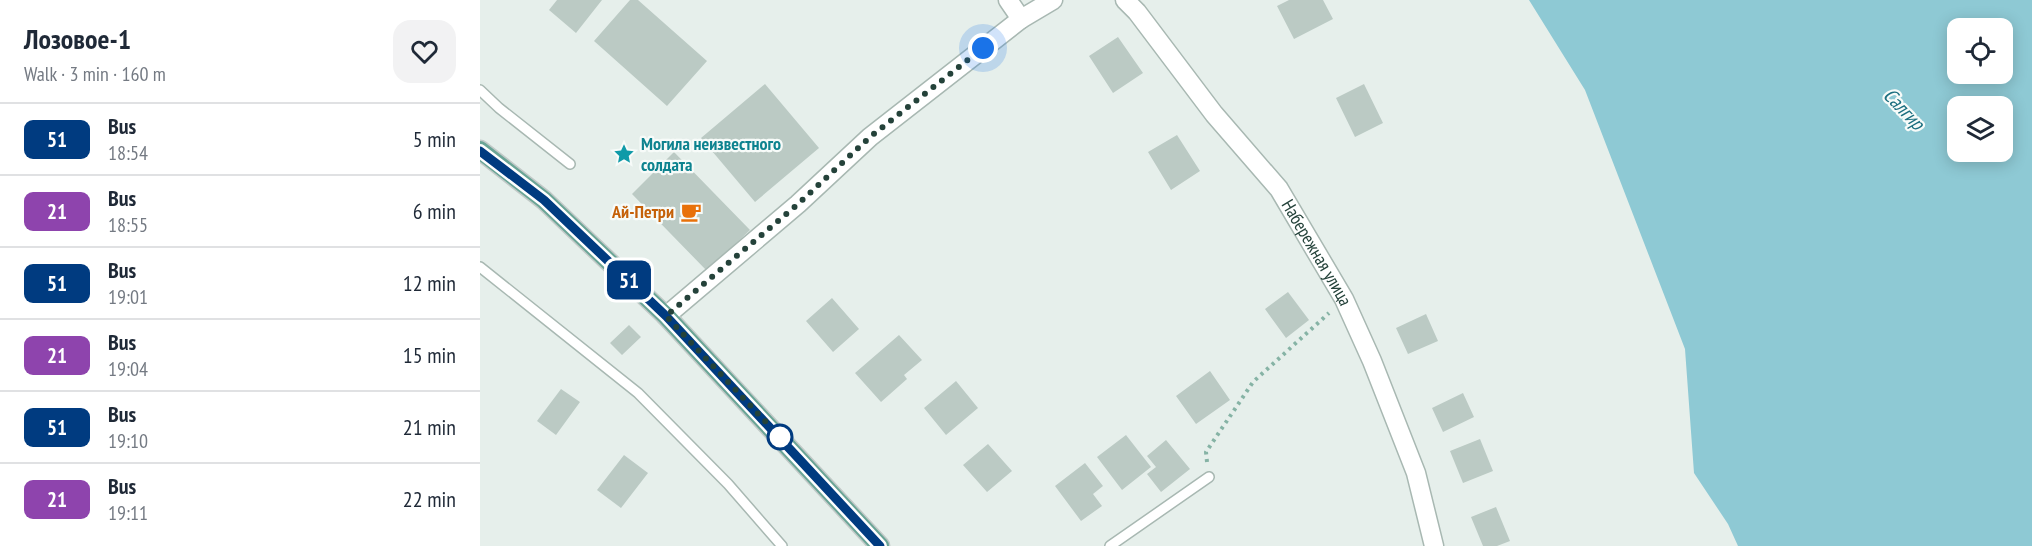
<!DOCTYPE html>
<meta charset="utf-8">
<style>
body{margin:0;font-family:"PT Sans Narrow",sans-serif;background:#f2f2f3;color:#1f2937;height:100vh;display:flex;flex-direction:column;font-size:22px;white-space:nowrap}
*{box-sizing:border-box;margin:0}
p{font-size:20px;color:#747a83}
.icon{flex:none;width:33px;height:33px;fill:none;stroke:currentColor;stroke-width:2;stroke-linecap:round;stroke-linejoin:round}
.map{position:relative;flex:1;overflow:hidden}
.side{display:flex;flex-direction:column;background:#fff;width:480px}
.side>*{flex:none}
.badge{padding:0 12px;border-radius:9px;font-size:21px;line-height:39px}
.fabs{position:absolute;left:1467px;top:18px;display:grid;gap:12px}
.fabs a{display:grid;place-items:center;width:66px;height:66px;border-radius:12px;background:#fff;box-shadow:0 3px 15px #0003;font-size:30px}
.you{position:absolute;width:30px;height:30px;margin:-15px;border:4px solid #fff;border-radius:50%;background:#1a73e8;box-shadow:0 0 0 9px #1a73e833}
.map>.badge{position:absolute;translate:-50% -50%;box-shadow:0 0 0 3px #fff}
.round{display:grid;place-items:center;flex:none;width:63px;height:63px;border-radius:18px;background:#f2f2f3}
.summary{display:flex;align-items:center;justify-content:space-between;height:102px;padding:0 24px}
h1{font-size:28px;font-weight:600;line-height:45px}
ul{padding:0;list-style:none}
li{display:flex;align-items:center;gap:18px;height:72px;padding:0 24px;border-top:2px solid #e0e1e3}
li div{flex:1}
li b{display:block;font-size:22px}
li em{font-style:normal}
li .badge{min-width:66px;font-weight:700;text-align:center}
main{display:flex;flex:1;min-height:0}
.map>svg:first-child{display:block}
</style>
<main>
<section class="side">
<div class="summary"><div><h1>Лозовое-1</h1><p>Walk · 3 min · 160 m</p></div><a class="round"><svg class="icon" aria-label="heart" viewBox="0 0 24 24"><path d="M12 20l-8-8c-3-5 5-10 8-4 3-6 11-1 8 4z"/></svg></a></div>
<ul>
<li><span class="badge" style="background:#003b80;color:#fff">51</span><div><b>Bus</b><p>18:54</p></div><em>5 min</em></li>
<li><span class="badge" style="background:#8e44ad;color:#fff">21</span><div><b>Bus</b><p>18:55</p></div><em>6 min</em></li>
<li><span class="badge" style="background:#003b80;color:#fff">51</span><div><b>Bus</b><p>19:01</p></div><em>12 min</em></li>
<li><span class="badge" style="background:#8e44ad;color:#fff">21</span><div><b>Bus</b><p>19:04</p></div><em>15 min</em></li>
<li><span class="badge" style="background:#003b80;color:#fff">51</span><div><b>Bus</b><p>19:10</p></div><em>21 min</em></li>
<li><span class="badge" style="background:#8e44ad;color:#fff">21</span><div><b>Bus</b><p>19:11</p></div><em>22 min</em></li>
</ul>
</section>
<div class="map">
<svg width="1552" height="546" viewBox="0 0 1552 546">
<rect width="100%" height="100%" fill="#e6efeb"/>
<path fill="#8ec9d4" fill-rule="evenodd" d="M1049,0H1552V546H1258L1248,524L1214,473L1205,349L1105,90ZM1478,28H1522V74H1478ZM1478,106H1522V152H1478Z"/>
<path fill="#bbcac4" d="M77,0H122L96,33L69,10Z
M150,0H158L227,61L187,106L114,41Z
M809,0H843L853,19L814,39L797,6Z
M638,37L663,73L633,93L609,56Z
M285,84L339,148L275,202L221,138Z
M884,84L903,123L875,137L856,98Z
M697,135L720,171L691,190L668,152Z
M194,152L270,230L227,271L152,194Z
M808,292L829,320L806,338L785,309Z
M352,298L379,329L353,352L326,321Z
M946,314L958,341L928,354L916,328Z
M149,325L161,337L142,355L130,343Z
M419,335L442,360L424,375L427,379L401,402L375,373Z
M730,371L750,400L716,424L696,396Z
M476,381L498,408L466,435L444,408Z
M81,389L100,402L76,435L57,421Z
M983,393L994,417L963,432L952,408Z
M646,435L671,467L642,490L617,457Z
M1000,439L1013,471L983,483L970,451Z
M686,440L710,469L681,492L667,474L676,467L667,456Z
M508,444L532,471L507,492L483,465Z
M144,455L168,473L141,508L117,490Z
M605,463L623,486L613,494L622,506L601,521L575,486Z
M1016,507L1030,541L1017,546H1003L991,517Z"/>
<g fill="none" stroke-linecap="round" stroke-linejoin="round">
<g stroke="#a8b8b2" stroke-width="12">
<path id="service" d="M0,90L19,108L90,164
M0,267L158,393L248,484L302,546
M630,546L729,477"/>
</g>
<g stroke="#a8b8b2" stroke-width="21">
<g id="minor">
<path d="M528,0L541,19"/>
<path id="s1" d="M645,0L657,12L734,114L799,189L864,299L892,361L936,473L954,546"/>
<path d="M186,316L318,204L390,137L541,19L573,0"/>
</g>
</g>
<g stroke="#c2cac8" stroke-width="21">
<path id="primary" d="M0,150L64,200L186,316L400,546"/>
</g>
<path stroke="#86b3a5" stroke-width="4" stroke-dasharray="3 4.5" stroke-linecap="butt" d="M727,462L726,452L773,382L849,313"/>
<use href="#service" stroke="#fff" stroke-width="9"/>
<use href="#minor" stroke="#fff" stroke-width="18"/>
<use href="#primary" stroke="#6aa596" stroke-width="18"/>
</g>
<g fill="none" stroke-linecap="round" stroke-linejoin="round">
<g stroke="#fff" stroke-width="14">
<path id="line" d="M0,151L64,200L186,316L400,546"/>
</g>
<use href="#line" stroke="#003b80" stroke-width="9"/>
<path stroke="#24423a" stroke-width="6" stroke-dasharray="0 10.8" d="M300,437L186,316L318,204L390,137L503,48"/>
</g>
<defs>
<g id="sight-bare" transform="scale(1.62)"><path d="M0-6L1.8-2.2L6-1.7L2.9 1.2L3.7 5.4L0 3.3L-3.7 5.4L-2.9 1.2L-6-1.7L-1.8-2.2Z" fill="#0f9aa8" stroke="#f7fbf9" stroke-width="2.5" paint-order="stroke"/></g>
<g id="cafe-bare" transform="scale(1.62)"><path d="M-5.5-4.5H6V0H3Q3 3.5 0 3.5H-2.5Q-5.5 3.5-5.5 0ZM3-3.2v2h1.7v-2ZM-6 4.5H4V6H-6Z" fill="#e8710a" stroke="#f7fbf9" stroke-width="2.5" paint-order="stroke"/></g>
</defs>
<g fill-rule="evenodd">
<use href="#sight-bare" x="144" y="154"/>
<use href="#cafe-bare" x="211" y="212"/>
</g>
<circle fill="#fff" stroke="#003b80" stroke-width="3" cx="300" cy="437" r="12"/>
<g text-anchor="middle" stroke-width="4.5" stroke-linejoin="round" paint-order="stroke">
<g font-size="18" font-weight="bold" fill="#0d838f" stroke="#f7fbf9" text-anchor="start">
<text x="161" y="150">Могила неизвестного<tspan x="161" dy="21">солдата</tspan></text>
</g>
<g font-size="18" font-weight="bold" fill="#c56008" stroke="#f7fbf9" text-anchor="end">
<text x="194" y="218">Ай-Петри</text>
</g>
<g font-size="18" fill="#24423a" stroke="#f7fbf9">
<text dy="6" stroke="none"><textPath href="#s1" startOffset="318">Набережная улица</textPath></text>
</g>
<g font-size="20" font-style="italic" fill="#1c6f80" stroke="#f7fbf9">
<text transform="translate(1424 109) rotate(46)" y="7">Салгир</text>
</g>
</g>
</svg>
<div class="fabs">
<a><svg class="icon" aria-label="locate" viewBox="0 0 24 24"><circle cx="12" cy="12" r="6"/><path d="M12 2v4M12 18v4M2 12h4M18 12h4"/></svg></a>
<a><svg class="icon" aria-label="layers" viewBox="0 0 24 24"><path d="M12 4l9 5-9 5-9-5zM3 14l9 5 9-5"/></svg></a>
</div>
<div class="you" style="left:503px;top:48px"></div>
<b class="badge" style="left:149px;top:280px;background:#003b80;color:#fff">51</b>
</div>
</main>
